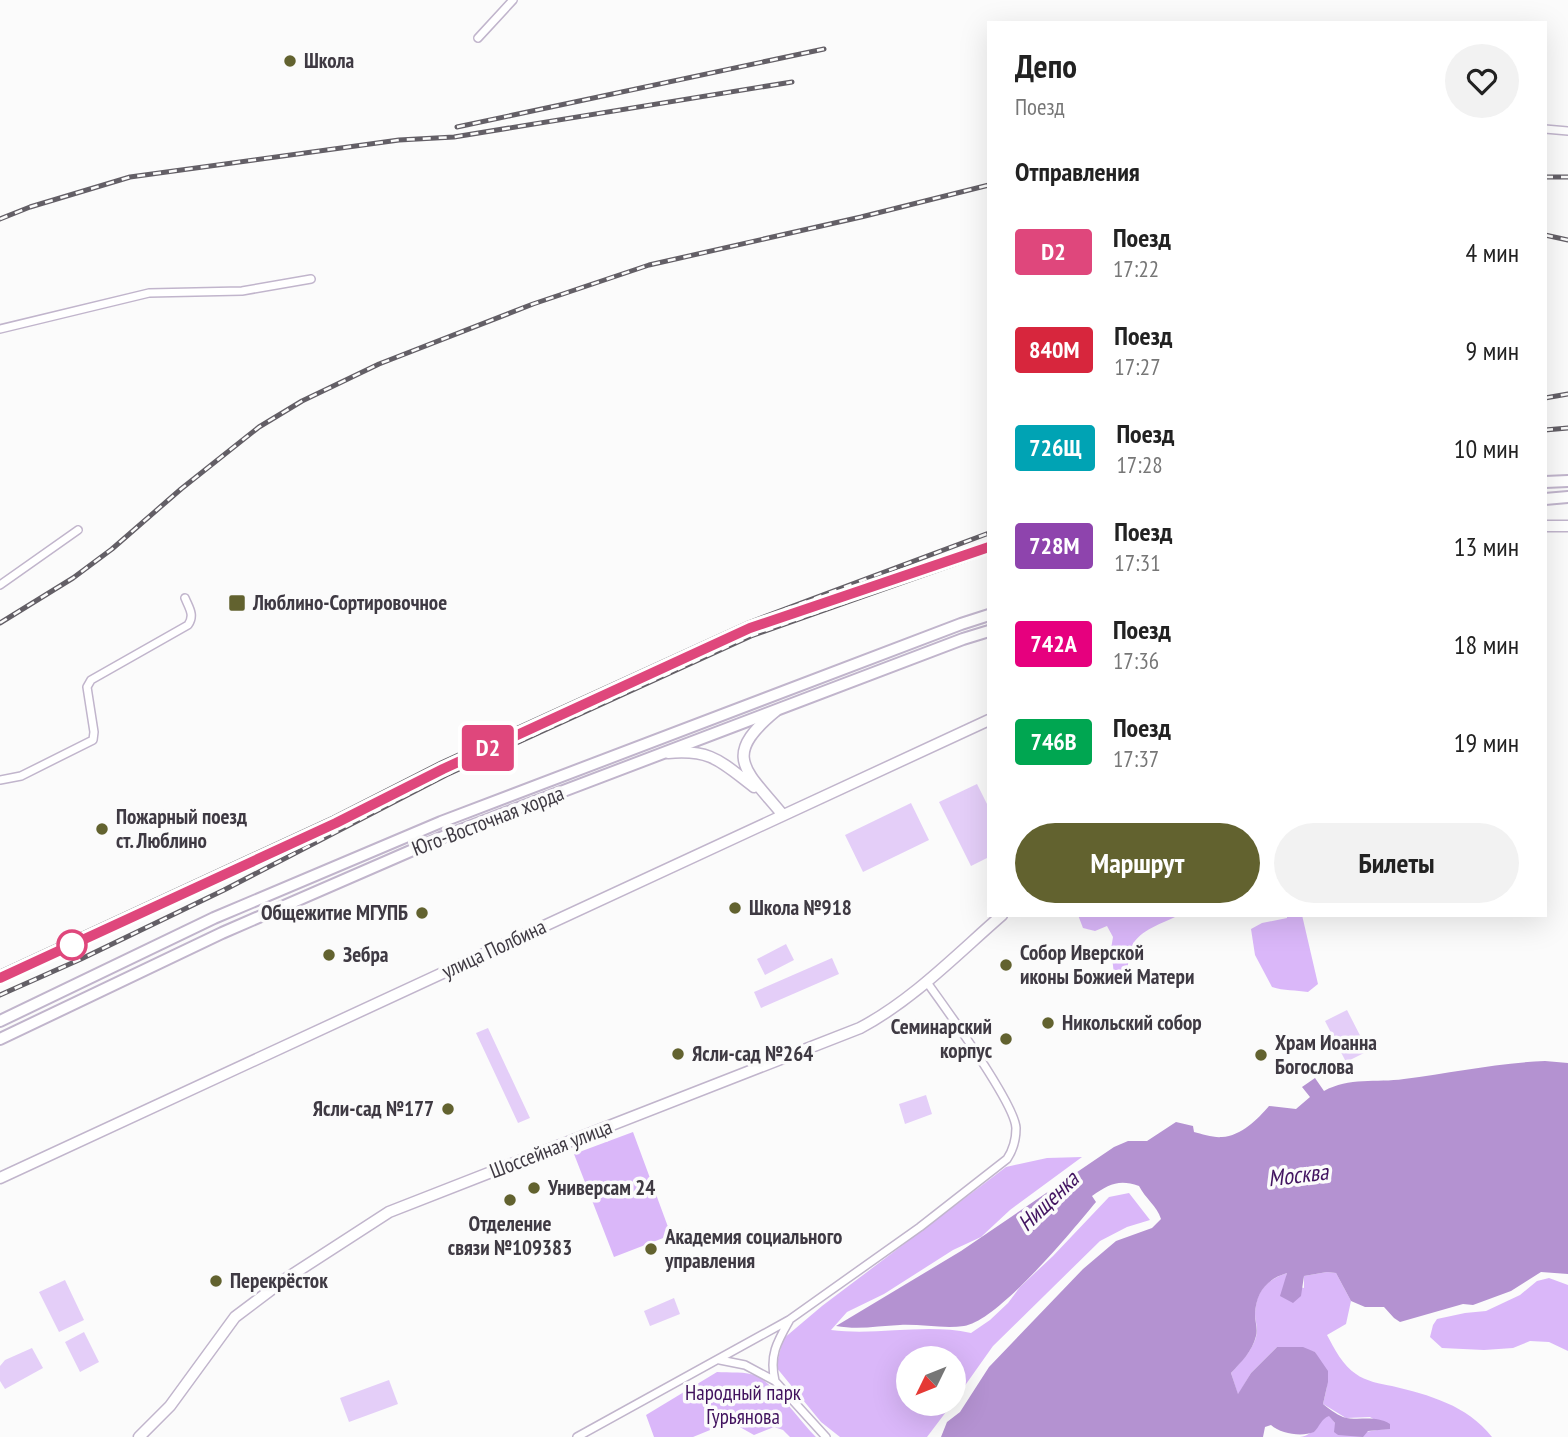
<!DOCTYPE html>
<html lang="ru">
<meta charset="utf-8">
<style>
body{margin:0;font-family:"PT Sans Narrow",sans-serif;background:#f2f2f2;color:#222;height:100vh;display:flex;flex-direction:column;font-size:26px;white-space:nowrap}
*{box-sizing:border-box;margin:0}
p{font-size:23px;color:#767676}
.icon{flex:none;width:38px;height:38px;fill:none;stroke:currentColor;stroke-width:2;stroke-linecap:round;stroke-linejoin:round}
.map{position:relative;flex:1;overflow:hidden}
.sheet{position:absolute;left:987px;top:21px;width:560px;height:896px;display:flex;flex-direction:column;background:#fff;border-radius:0px;box-shadow:0 7px 28px #0002}
.sheet>*{flex:none}
.badge{padding:0 14px;border-radius:5px;font-size:24px;line-height:46px}
.needle{width:46px;rotate:227deg}
.controls{position:absolute;left:896px;top:1346px;display:grid;gap:14px}
.controls a{display:grid;place-items:center;width:70px;height:70px;border-radius:50%;background:#fff;box-shadow:0 7px 28px #0002;font-size:35px}
.map>.badge{position:absolute;translate:-50% -50%;box-shadow:0 0 0 4px #fff}
h2{padding:0 28px;font-size:26px;line-height:63px}
.round{display:grid;place-items:center;flex:none;width:74px;height:74px;border-radius:37px;background:#f2f2f2}
.head{display:flex;align-items:center;justify-content:space-between;height:119px;padding:0 28px}
h1{font-size:33px;font-weight:700;line-height:52px}
.action{display:flex;gap:14px;margin-top:auto;padding:14px 28px}
.action a{flex:1;height:80px;border-radius:42px;background:#62622f;color:#fff;font-size:28px;font-weight:700;line-height:80px;text-align:center}
.action a+a{background:#f2f2f2;color:#222}
ul{padding:0;list-style:none}
li{display:flex;align-items:center;gap:21px;height:98px;padding:0 28px}
li div{flex:1}
li b{display:block;font-size:26px}
li em{font-style:normal}
li .badge{min-width:77px;font-weight:700;text-align:center}
.map>svg:first-child{display:block}
</style>
<div class="map">
<svg width="1568" height="1437" viewBox="0 0 1568 1437">
<rect width="100%" height="100%" fill="#fbfbfb"/>
<path fill="#e4cef8" d="M977,784L989,808V857L971,866L939,802Z
M911,803L929,840L863,872L845,835Z
M786,944L794,960L765,975L757,959Z
M832,958L839,974L761,1008L754,992Z
M1347,1010L1368,1051L1346,1062L1325,1021Z
M488,1028L530,1118L518,1123L476,1033Z
M926,1095L932,1114L905,1124L899,1104Z
M65,1280L84,1320L59,1332L39,1292Z
M674,1298L680,1314L650,1326L644,1311Z
M84,1332L99,1362L80,1372L65,1342Z
M32,1348L43,1368L5,1389L0,1381V1366L5,1360Z
M389,1380L398,1404L349,1422L340,1398Z"/>
<path fill="#dab7f9" d="M1078,915H1179C1164,923 1139,930 1132,946C1129,954 1129,964 1126,973L1114,974L1111,949L1113,937L1107,926L1095,931L1083,928Z
M1287,915H1302L1318,984L1308,992C1296,990 1284,991 1272,987L1255,955L1251,929L1262,923L1287,918Z
M633,1132L671,1235L614,1257L574,1154Z
M1082,1157L1010,1210L981,1237L953,1250L884,1294L847,1312L831,1330C877,1336 925,1323 971,1333L990,1320L1008,1303L1020,1287L1053,1256L1109,1197L1129,1193L1150,1220L1127,1227L1100,1241L993,1346L954,1401V1358H908V1404H952L927,1437H840L821,1422L776,1367L783,1339L822,1306L1006,1167L1047,1158Z
M1327,1272L1336,1273L1351,1301L1346,1324L1327,1335C1334,1348 1343,1366 1356,1374C1365,1381 1381,1384 1392,1386C1429,1395 1467,1405 1492,1437H1300C1316,1435 1316,1421 1329,1415L1335,1423L1338,1435C1356,1436 1371,1429 1390,1429L1370,1417L1346,1418L1323,1404C1331,1371 1328,1380 1315,1352L1277,1347L1251,1373L1238,1395L1231,1373C1241,1362 1256,1347 1257,1331C1257,1325 1255,1319 1255,1314C1256,1290 1267,1280 1287,1273L1285,1284L1304,1288V1276Z
M1549,1278L1568,1285V1351L1549,1342L1530,1341L1513,1348L1484,1350L1442,1348L1430,1337L1433,1325L1437,1319L1465,1313L1486,1311L1520,1295L1537,1281Z
M717,1372C729,1373 746,1371 757,1376C773,1383 801,1422 816,1437H790L783,1430L774,1427L754,1435L738,1426L715,1428L693,1437H654L646,1415Z"/>
<path fill="#b492d1" d="M1545,1061L1568,1063V1274L1541,1272L1511,1291L1473,1305L1463,1304L1400,1322L1394,1318L1384,1307H1365L1351,1301L1336,1273L1327,1272L1304,1276L1301,1296L1293,1303L1280,1296L1287,1273C1267,1279 1256,1292 1255,1314C1255,1322 1258,1329 1256,1336C1252,1352 1241,1362 1231,1373L1238,1394L1251,1373L1277,1347H1303L1315,1352L1328,1371V1382L1323,1404C1329,1409 1336,1414 1343,1417C1359,1422 1373,1414 1390,1424V1429L1368,1431L1363,1437L1338,1435L1334,1432L1335,1423L1329,1416C1321,1419 1320,1426 1314,1432C1302,1437 1281,1434 1271,1425L1265,1427L1263,1437H941L947,1422L960,1412L989,1367L1083,1269L1116,1241L1152,1228L1161,1219C1157,1206 1145,1198 1139,1186C1119,1179 1109,1184 1092,1196L1096,1202C1072,1231 998,1321 964,1326C944,1329 921,1324 900,1325C878,1326 858,1330 836,1326L961,1251L1114,1147L1128,1141H1147L1176,1122L1193,1126L1194,1132C1202,1134 1214,1138 1222,1137C1241,1136 1258,1119 1269,1106L1296,1109L1310,1097L1302,1087L1315,1078L1324,1091C1349,1077 1376,1083 1404,1079C1451,1073 1497,1063 1545,1061Z"/>
<g fill="none" stroke-linecap="round" stroke-linejoin="round">
<g stroke="#c1b5cc" stroke-width="10">
<path id="street" d="M478,38L513,0
M1545,129L1568,131
M0,329L149,293L242,291L311,279
M0,585L78,530
M0,780L21,776L93,740L94,732L87,687L91,680L188,625C195,615 189,608 185,598
M720,1360L745,1365L775,1381L826,1437
M775,1381C769,1356 777,1342 789,1321
M577,1437L789,1320L920,1227L1007,1159C1013,1150 1016,1139 1016,1128C1015,1103 944,1006 926,981"/>
</g>
<g stroke="#c1b5cc" stroke-width="13">
<path id="secondary" d="M1545,526H1568
M776,711C721,756 745,769 782,814
M668,753C712,749 721,762 754,787
M0,1178L989,720
M139,1437L170,1406L235,1317L284,1280L389,1212L860,1028C913,1000 957,954 1002,915"/>
</g>
<g stroke="#c1b5cc" stroke-width="14">
<path id="primary" d="M1545,482L1568,481
M1545,499L1568,497
M0,1021L214,918L441,822L961,624L989,615
M0,1039L222,933L445,836L963,639L989,631"/>
</g>
<use href="#street" stroke="#fff" stroke-width="7"/>
<use href="#secondary" stroke="#fff" stroke-width="10"/>
<use href="#primary" stroke="#fff" stroke-width="10"/>
<g stroke="#635f66" stroke-width="5">
<path id="rail" d="M457,127L824,49
M1545,177H1568
M0,219L30,207L130,177L399,140L454,137L792,82
M1545,235L1568,240
M1545,398L1568,394
M1545,430L1568,428
M0,623L73,578L112,549L181,489L259,427L302,401L379,364L533,304L649,265L861,217L989,185
M0,972L333,818L441,763L748,623L989,533
M0,995L81,959L224,890L446,775L751,636L989,552"/>
</g>
<use href="#rail" stroke="#fbfbfb" stroke-width="2.5" stroke-dasharray="8" stroke-linecap="butt"/>
</g>
<g fill="none" stroke-linecap="round" stroke-linejoin="round">
<g stroke="#fff" stroke-width="16">
<path id="line" d="M0,978L336,823L443,769L750,628L989,547"/>
</g>
<use href="#line" stroke="#df477c" stroke-width="10"/>
</g>
<g fill="#62622f" stroke="#fbfbfb" stroke-width="2.5">
<circle cx="290" cy="61" r="7"/>
<rect x="228" y="594" width="18" height="18" rx="3.5"/>
<circle cx="102" cy="829" r="7"/>
<circle cx="735" cy="908" r="7"/>
<circle cx="422" cy="913" r="7"/>
<circle cx="329" cy="955" r="7"/>
<circle cx="1006" cy="965" r="7"/>
<circle cx="1048" cy="1023" r="7"/>
<circle cx="1006" cy="1039" r="7"/>
<circle cx="678" cy="1054" r="7"/>
<circle cx="1261" cy="1055" r="7"/>
<circle cx="448" cy="1109" r="7"/>
<circle cx="534" cy="1188" r="7"/>
<circle cx="510" cy="1200" r="7"/>
<circle cx="651" cy="1249" r="7"/>
<circle cx="216" cy="1281" r="7"/>
</g>
<circle fill="#fff" stroke="#df477c" stroke-width="3.5" cx="72" cy="945" r="14"/>
<g text-anchor="middle" stroke-width="7" stroke-linejoin="round" paint-order="stroke">
<g font-size="21" font-weight="bold" fill="#3f3a43" stroke="#fbfbfb" text-anchor="start">
<text x="304" y="68">Школа</text>
<text x="253" y="610">Люблино-Сортировочное</text>
<text x="116" y="824">Пожарный поезд<tspan x="116" dy="24">ст. Люблино</tspan></text>
<text x="749" y="915">Школа №918</text>
<text x="408" y="920" text-anchor="end">Общежитие МГУПБ</text>
<text x="1020" y="960">Собор Иверской<tspan x="1020" dy="24">иконы Божией Матери</tspan></text>
<text x="343" y="962">Зебра</text>
<text x="1062" y="1030">Никольский собор</text>
<text x="992" y="1034" text-anchor="end">Семинарский<tspan x="992" dy="24">корпус</tspan></text>
<text x="1275" y="1050">Храм Иоанна<tspan x="1275" dy="24">Богослова</tspan></text>
<text x="692" y="1061">Ясли-сад №264</text>
<text x="434" y="1116" text-anchor="end">Ясли-сад №177</text>
<text x="548" y="1195">Универсам 24</text>
<text x="510" y="1231" text-anchor="middle">Отделение<tspan x="510" dy="24">связи №109383</tspan></text>
<text x="665" y="1244">Академия социального<tspan x="665" dy="24">управления</tspan></text>
<text x="230" y="1288">Перекрёсток</text>
</g>
<g font-size="21" fill="#3f3a43" stroke="#fbfbfb">
<text transform="translate(488 821) rotate(-21)" y="7">Юго-Восточная хорда</text>
<text transform="translate(494 949) rotate(-25)" y="7">улица Полбина</text>
<text transform="translate(551 1149) rotate(-21)" y="7">Шоссейная улица</text>
</g>
<g font-size="21" fill="#41125e" stroke="#fbfbfb">
<text x="743" y="1400">Народный парк<tspan x="743" dy="24">Гурьянова</tspan></text>
</g>
<g font-size="23" font-style="italic" fill="#421460" stroke="#fbfbfb">
<text transform="translate(1298 1175) rotate(-7)" y="8">Москва</text>
<text transform="translate(1048 1201) rotate(-44)" y="8">Нищенка</text>
</g>
</g>
</svg>
<div class="controls">
<a><svg class="needle" viewBox="-14 -14 28 28"><path d="M0-13l5 13h-10z" fill="#e53935"/><path d="M0 13l5-13h-10z" fill="#767676"/></svg></a>
</div>
<b class="badge" style="left:488px;top:748px;background:#df477c;color:#fff">D2</b>
<section class="sheet">
<div class="head"><div><h1>Депо</h1><p>Поезд</p></div><a class="round"><svg class="icon" aria-label="heart" viewBox="0 0 24 24"><path d="M12 20l-8-8c-3-5 5-10 8-4 3-6 11-1 8 4z"/></svg></a></div>
<h2>Отправления</h2>
<ul>
<li><span class="badge" style="background:#df477c;color:#fff">D2</span><div><b>Поезд</b><p>17:22</p></div><em>4 мин</em></li>
<li><span class="badge" style="background:#d7263d;color:#fff">840М</span><div><b>Поезд</b><p>17:27</p></div><em>9 мин</em></li>
<li><span class="badge" style="background:#00a3b4;color:#fff">726Щ</span><div><b>Поезд</b><p>17:28</p></div><em>10 мин</em></li>
<li><span class="badge" style="background:#8e44ad;color:#fff">728М</span><div><b>Поезд</b><p>17:31</p></div><em>13 мин</em></li>
<li><span class="badge" style="background:#e6007e;color:#fff">742А</span><div><b>Поезд</b><p>17:36</p></div><em>18 мин</em></li>
<li><span class="badge" style="background:#00a651;color:#fff">746В</span><div><b>Поезд</b><p>17:37</p></div><em>19 мин</em></li>
</ul>
<div class="action"><a>Маршрут</a><a>Билеты</a></div>
</section>
</div>
